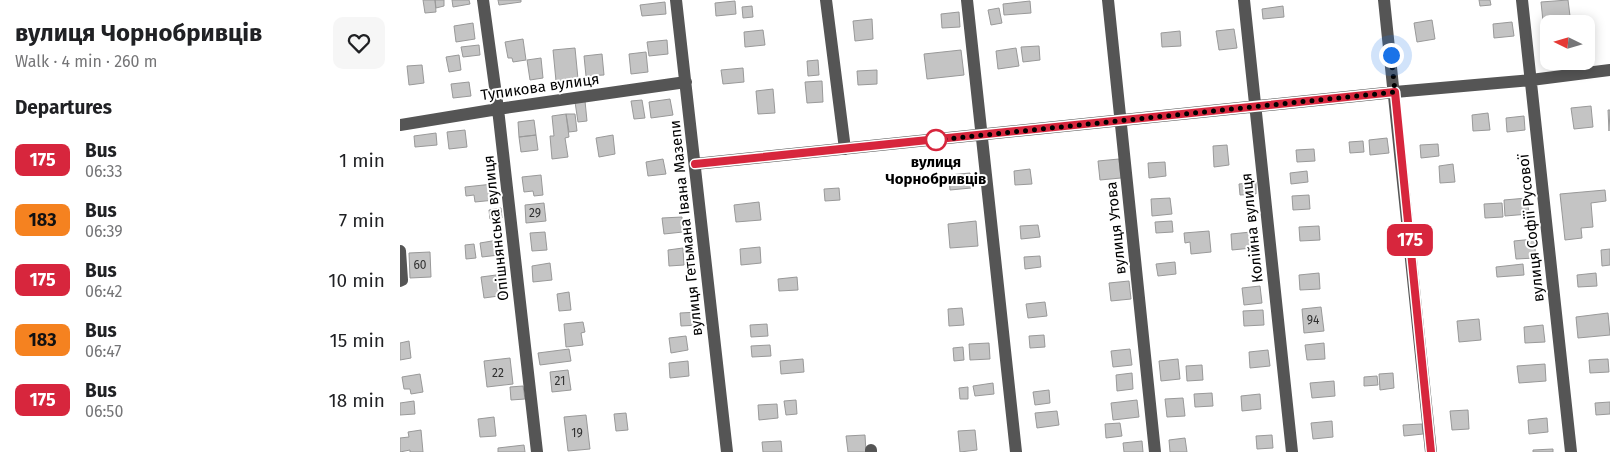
<!DOCTYPE html>
<meta charset="utf-8">
<style>
body{margin:0;font-family:"Fira Sans",sans-serif;background:#f6f6f6;color:#202124;height:100vh;display:flex;flex-direction:column;font-size:19px;white-space:nowrap}
*{box-sizing:border-box;margin:0}
p{font-size:16px;color:#757577}
.icon{flex:none;width:28px;height:28px;fill:none;stroke:currentColor;stroke-width:2;stroke-linecap:round;stroke-linejoin:round}
.map{position:relative;flex:1;overflow:hidden}
.side{display:flex;flex-direction:column;background:#fff;width:400px}
.side>*{flex:none}
.badge{padding:0 10px;border-radius:8px;font-size:18px;line-height:32px}
.needle{width:32px;rotate:275deg}
.buttons{position:absolute;left:1140px;top:15px;display:grid;gap:10px}
.buttons a{display:grid;place-items:center;width:55px;height:55px;border-radius:10px;background:#fff;box-shadow:0 2px 12px #0003;font-size:25px}
.you{position:absolute;width:25px;height:25px;margin:-12px;border:4px solid #fff;border-radius:50%;background:#1a73e8;box-shadow:0 0 0 8px #1a73e833}
.map>.badge{position:absolute;translate:-50% -50%;box-shadow:0 0 0 2px #fff}
h2{padding:0 15px;font-size:19px;line-height:45px}
.round{display:grid;place-items:center;flex:none;width:52px;height:52px;border-radius:10px;background:#f6f6f6}
.summary{display:flex;align-items:center;justify-content:space-between;height:85px;padding:0 15px}
h1{font-size:24px;font-weight:700;line-height:38px}
ul{padding:0;list-style:none}
li{display:flex;align-items:center;gap:15px;height:60px;padding:0 15px}
li div{flex:1}
li b{display:block;font-size:19px}
li em{font-style:normal}
li .badge{min-width:55px;font-weight:700;text-align:center}
main{display:flex;flex:1;min-height:0}
.map>svg:first-child{display:block}
</style>
<main>
<section class="side">
<div class="summary"><div><h1>вулиця Чорнобривців</h1><p>Walk · 4 min · 260 m</p></div><a class="round"><svg class="icon" aria-label="heart" viewBox="0 0 24 24"><path d="M12 20l-8-8c-3-5 5-10 8-4 3-6 11-1 8 4z"/></svg></a></div>
<h2>Departures</h2>
<ul>
<li><span class="badge" style="background:#d7263d;color:#fff">175</span><div><b>Bus</b><p>06:33</p></div><em>1 min</em></li>
<li><span class="badge" style="background:#f58220;color:#111">183</span><div><b>Bus</b><p>06:39</p></div><em>7 min</em></li>
<li><span class="badge" style="background:#d7263d;color:#fff">175</span><div><b>Bus</b><p>06:42</p></div><em>10 min</em></li>
<li><span class="badge" style="background:#f58220;color:#111">183</span><div><b>Bus</b><p>06:47</p></div><em>15 min</em></li>
<li><span class="badge" style="background:#d7263d;color:#fff">175</span><div><b>Bus</b><p>06:50</p></div><em>18 min</em></li>
</ul>
</section>
<div class="map">
<svg width="1210" height="452" viewBox="0 0 1210 452">
<rect width="100%" height="100%" fill="#fff"/>
<path fill="#c4c4c4" stroke="#999" d="M23,0H35L36,12L25,13Z
M35,0H44V6L36,8Z
M52,0H69L70,4L53,7Z
M98,0H121V2L99,5Z
M1079,0H1090L1091,5L1080,6Z
M1168,0L1171,24H1149V31H1144L1141,2Z
M335,1L336,14L316,16L315,3Z
M630,1L631,13L604,15L603,4Z
M265,2L266,14L242,16L240,5Z
M352,6L353,17L343,18L342,7Z
M883,6L884,17L863,19L862,9Z
M599,8L602,23L591,25L588,10Z
M559,12L560,27L542,28L541,14Z
M472,19L473,39L455,41L453,21Z
M1032,20L1035,39L1017,42L1014,23Z
M1112,22L1114,36L1094,38L1093,24Z
M73,23L75,39L56,42L54,26Z
M834,29L837,48L819,50L816,31Z
M363,30L365,45L345,47L344,32Z
M780,31L781,46L762,47L761,33Z
M123,39L126,60L113,62L112,58H108L105,42Z
M267,40L268,54L249,56L247,42Z
M79,45L80,55L63,57L61,47Z
M639,46L640,60L623,62L621,47Z
M175,48L178,79L156,81L153,50Z
M616,48L619,66L598,69L596,51Z
M561,50L564,75L527,79L524,54Z
M246,52L248,72L231,74L229,54Z
M202,54L204,75L186,76L184,56Z
M59,55L61,70L49,72L46,57Z
M141,58L143,78L130,80L127,60Z
M418,60L419,75L408,76L407,61Z
M22,65L24,83L9,85L7,66Z
M343,68L344,82L323,84L321,70Z
M477,70V84L458,85L457,71Z
M422,81L423,102L407,103L405,82Z
M69,82L71,96L53,98L51,84Z
M373,89L375,113L358,114L356,91Z
M270,99L273,115L251,118L249,102Z
M242,100L245,118L234,119L231,101Z
M185,101L187,121L178,122L175,102Z
M1191,106L1193,127L1174,129L1171,108Z
M1208,110H1210L1209,131Z
M1088,113L1090,130L1073,131L1072,115Z
M166,114H175L177,131L169,132Z
M166,114L169,137L165,138L168,157L152,159L150,136H154L152,116Z
M1124,116L1125,130L1107,132L1106,118Z
M134,120L136,135L119,137L118,122Z
M65,130L67,147L49,149L47,132Z
M36,133L37,145L15,147L14,136Z
M136,135L138,150L121,152L119,137Z
M213,135L215,154L199,157L196,138Z
M987,138L989,153L970,155L969,140Z
M963,141L964,152L950,153L949,142Z
M1038,144L1039,156L1021,158L1020,145Z
M827,145L829,165L814,167L813,146Z
M914,149L915,161L897,162L896,150Z
M263,159L266,174L248,176L246,162Z
M719,159L721,178L700,180L698,161Z
M765,162L766,176L749,178L748,163Z
M1053,164L1055,182L1040,183L1039,166Z
M630,169L632,184L615,185L614,171Z
M907,171L908,182L891,184L890,173Z
M570,173L571,188L550,190L549,175Z
M141,175L143,195L134,196L133,191L124,192L122,177Z
M856,182V194L840,195L839,184Z
M93,184L95,200L75,202L74,195L66,196L65,187Z
M439,188L440,200L425,201L424,189Z
M1205,190L1206,201L1191,203L1193,227L1181,228L1182,238L1165,240L1160,194Z
M909,195L910,209L893,210L892,196Z
M770,198L772,214L752,216L751,199Z
M1127,198L1129,214L1105,216L1104,200Z
M359,202L361,220L336,222L334,205Z
M144,203L146,221L126,223L125,205Z
M1102,203L1103,217L1085,218L1084,204Z
M101,208L102,218L90,219L89,210Z
M282,217L283,232L264,234L262,218Z
M576,221L578,246L550,248L548,224Z
M772,221L773,232L756,233L755,222Z
M638,225L640,237L621,239L620,226Z
M919,226L920,240L900,241L899,227Z
M809,231L811,252L791,254L790,242L785,243L784,233Z
M145,232L147,250L132,251L130,233Z
M851,232L852,248L832,250L831,234Z
M1134,239L1136,258L1116,259L1114,241Z
M98,240L99,255L82,257L80,243Z
M74,244L76,258L66,259L65,245Z
M360,247L361,263L341,265L340,249Z
M283,248L284,265L269,266L268,250Z
M1210,249V265L1202,266L1201,250Z
M30,252L31,277L10,278L9,253Z
M640,256L641,267L625,269L624,257Z
M775,262L776,274L758,276L756,264Z
M150,263L152,280L133,282L132,266Z
M1123,264L1124,275L1097,277L1096,267Z
M919,273L920,289L900,290L899,275Z
M1196,273L1197,286L1178,287L1177,275Z
M104,274L106,295L84,298L81,277Z
M397,277L398,290L379,291L378,279Z
M729,281L731,299L711,301L709,283Z
M860,286L862,303L844,305L842,288Z
M169,292L171,310L159,311L157,294Z
M645,302L647,316L628,318L626,304Z
M921,307L924,331L904,333L902,309Z
M562,308L564,325L549,326L548,309Z
M863,310L864,325L844,326L843,311Z
M299,312L300,325L281,326L280,313Z
M1208,313L1210,335L1178,338L1176,317Z
M1079,319L1081,340L1059,342L1057,321Z
M183,322L185,332L181,333L183,345L166,347L164,324Z
M367,324L368,336L351,337L350,325Z
M1143,325L1145,342L1125,343L1124,327Z
M644,335L645,347L630,348L629,336Z
M286,336L288,350L271,353L269,338Z
M9,341L11,358L0,360V343Z
M589,343L590,359L570,360L569,344Z
M924,343L925,359L907,360L905,345Z
M370,345L371,356L352,357L351,346Z
M563,347L564,360L554,361L553,348Z
M169,349L171,361L140,365L138,353Z
M730,349L732,365L713,367L711,351Z
M868,350L870,366L850,368L849,352Z
M110,358L113,384L87,387L84,361Z
M403,359L404,372L381,374L380,361Z
M778,359L780,379L761,381L759,361Z
M1208,359L1209,372L1190,373L1189,360Z
M288,361L289,376L270,378L269,363Z
M1145,364L1146,381L1119,383L1117,366Z
M802,365L803,380L787,381L786,366Z
M168,370L171,390L152,392L150,372Z
M732,373L733,389L717,391L716,375Z
M993,373L994,388L980,390L979,374Z
M20,374L23,392L11,394L10,389H4L2,377Z
M977,376L978,385L964,386V377Z
M934,381L935,396L912,398L910,383Z
M593,383L594,394L575,396L573,386Z
M123,386L125,399L111,400L110,387Z
M568,387V399H560L559,388Z
M649,390L650,403L635,405L633,392Z
M812,393L813,406L795,407L794,394Z
M860,394L861,409L842,411L841,396Z
M783,398L785,416L767,417L765,399Z
M396,400L397,414L386,415L384,401Z
M737,400L739,417L713,420L711,403Z
M14,401L15,414L0,415V403Z
M1210,402V414L1196,415L1195,403Z
M377,404L378,418L359,420L358,405Z
M1068,410L1069,429L1052,430L1050,411Z
M657,411L659,425L637,428L635,413Z
M226,413L228,430L216,431L214,414Z
M186,415L190,449L168,451L164,417Z
M94,417L96,436L80,437L78,419Z
M1147,418L1148,432L1129,434L1128,420Z
M932,421L933,437L913,439L911,423Z
M720,423L722,436L706,438L705,424Z
M1022,424L1023,434L1004,436L1003,425Z
M21,430L23,452H10V450L0,452V438L9,437L8,432Z
M575,430L577,450L560,452L558,431Z
M465,435L466,452H448L446,436Z
M872,435L873,448L857,449L856,436Z
M785,438L787,452H770L769,440Z
M381,441L382,452H363L362,442Z
M742,441L743,452H724L723,443Z
M124,445L125,452H98V448Z
M1153,449V452H1133V450Z"/>
<g fill="none" stroke-linecap="round" stroke-linejoin="round">
<path stroke="#555" stroke-width="12" d="M83,0L98,109L137,452
M276,0L327,452
M426,0L445,149
M567,0L616,452
M708,0L755,452
M844,0L892,452
M984,0L1031,452
M1122,0L1171,452
M0,125L98,109L286,82
M295,164L995,92L1131,80L1210,70
M0,251L2,280L0,281
M471,450V452"/>
</g>
<g fill="none" stroke-linecap="round" stroke-linejoin="round">
<g stroke="#fff" stroke-width="11">
<path id="line" d="M295,164L995,92L1031,452"/>
</g>
<use href="#line" stroke="#d7263d" stroke-width="8"/>
<path stroke="#000" stroke-width="5" stroke-dasharray="0 9" d="M536,140L995,92L991,55"/>
</g>
<circle fill="#fff" stroke="#d7263d" stroke-width="2.5" cx="536" cy="140" r="10"/>
<g text-anchor="middle" stroke-width="4" stroke-linejoin="round" paint-order="stroke">
<g font-size="12" fill="#313131">
<text x="135" y="217">29</text>
<text x="20" y="269">60</text>
<text x="913" y="324">94</text>
<text x="98" y="377">22</text>
<text x="160" y="385">21</text>
<text x="177" y="437">19</text>
</g>
<g font-size="15" fill="#000" stroke="#fff">
<text transform="translate(140 87) rotate(-8)" y="5">Тупикова вулиця</text>
<text transform="translate(96 228) rotate(-96)" y="5">Опішнянська вулиця</text>
<text transform="translate(286 228) rotate(-96)" y="5">вулиця Гетьмана Івана Мазепи</text>
<text transform="translate(716 228) rotate(-96)" y="5">вулиця Утова</text>
<text transform="translate(852 228) rotate(-96)" y="5">Колійна вулиця</text>
<text transform="translate(1131 228) rotate(-96)" y="5">вулиця Софії Русової</text>
</g>
<g font-size="15" font-weight="bold" fill="#000" stroke="#fff">
<text x="536" y="167">вулиця<tspan x="536" dy="17">Чорнобривців</tspan></text>
</g>
</g>
</svg>
<div class="buttons">
<a><svg class="needle" viewBox="-14 -14 28 28"><path d="M0-13l5 13h-10z" fill="#e53935"/><path d="M0 13l5-13h-10z" fill="#757577"/></svg></a>
</div>
<div class="you" style="left:991px;top:55px"></div>
<b class="badge" style="left:1010px;top:240px;background:#d7263d;color:#fff">175</b>
</div>
</main>
